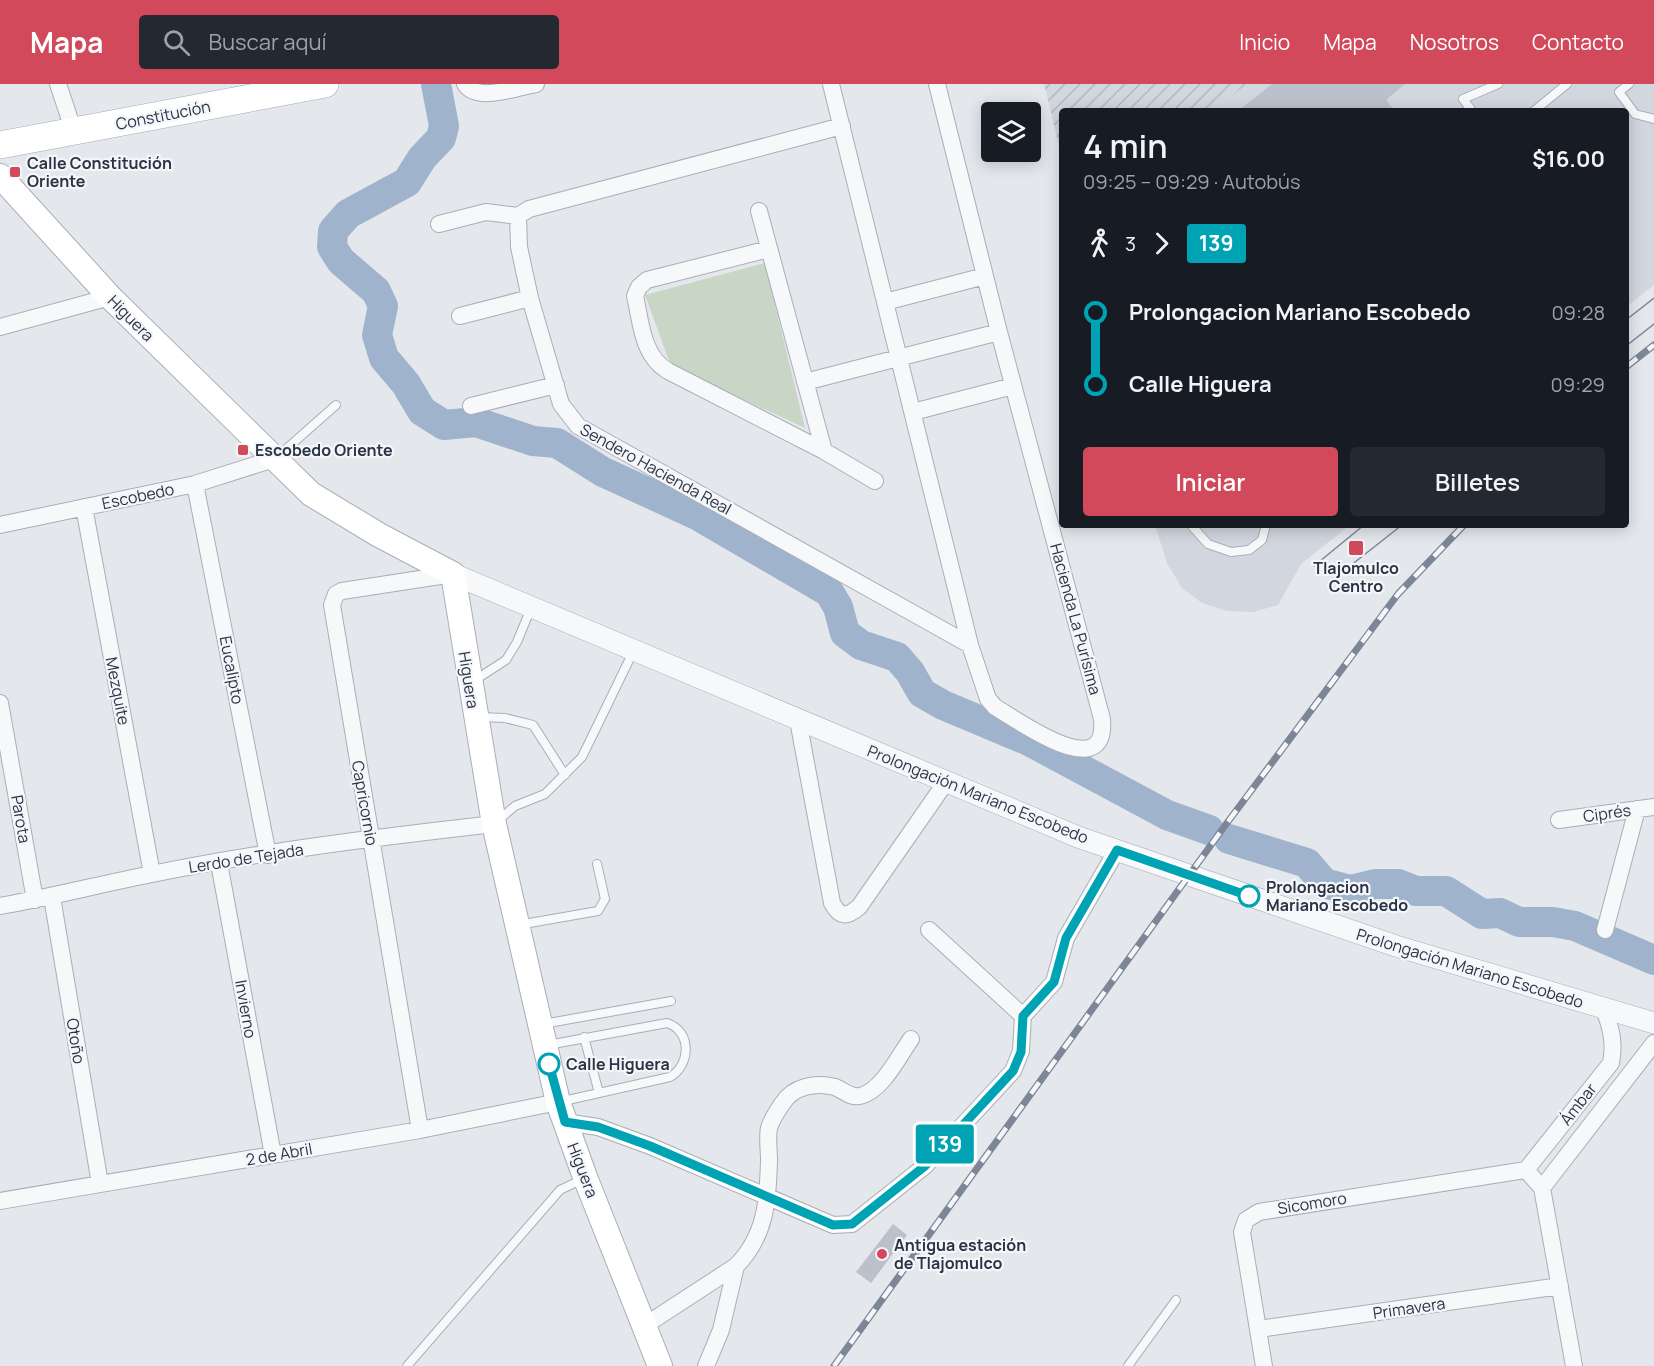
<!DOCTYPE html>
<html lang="es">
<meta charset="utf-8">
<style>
body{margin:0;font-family:Manrope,sans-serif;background:#242831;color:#f1f3f6;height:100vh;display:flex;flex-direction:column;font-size:22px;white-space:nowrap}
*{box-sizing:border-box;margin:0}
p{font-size:20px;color:#9ea1a6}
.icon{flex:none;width:33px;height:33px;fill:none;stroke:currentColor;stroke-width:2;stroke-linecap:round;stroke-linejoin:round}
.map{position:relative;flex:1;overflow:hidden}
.sheet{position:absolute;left:1059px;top:24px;width:570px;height:420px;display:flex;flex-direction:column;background:#171b24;border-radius:6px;box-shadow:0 3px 15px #0003}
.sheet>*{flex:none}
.badge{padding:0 12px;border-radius:4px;font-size:21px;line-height:39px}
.fabs{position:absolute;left:981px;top:18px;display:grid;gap:12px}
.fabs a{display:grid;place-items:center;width:60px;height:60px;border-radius:6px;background:#171b24;box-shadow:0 3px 15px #0003;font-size:30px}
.map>.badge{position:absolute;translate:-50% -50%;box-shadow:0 0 0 3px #fff}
.legs{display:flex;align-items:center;gap:9px;height:66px;padding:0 24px;font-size:20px}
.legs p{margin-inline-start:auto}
.overview{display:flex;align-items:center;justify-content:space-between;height:102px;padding:0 24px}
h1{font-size:33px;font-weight:600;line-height:45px}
.primary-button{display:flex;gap:12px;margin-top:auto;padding:12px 24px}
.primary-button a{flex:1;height:69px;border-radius:6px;background:#d1495b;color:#fff;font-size:24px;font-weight:600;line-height:69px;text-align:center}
.primary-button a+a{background:#242831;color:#f1f3f6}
ul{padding:0 24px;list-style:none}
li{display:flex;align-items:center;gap:21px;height:72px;font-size:22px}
li i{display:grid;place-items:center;width:9px;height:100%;margin:0 8px;background:currentColor}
li i::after{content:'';width:15px;height:15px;margin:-8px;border:4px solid;border-radius:50%;background:#171b24}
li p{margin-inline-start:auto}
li:first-child i{background:linear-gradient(#0000 50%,currentColor 0)}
li:last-child i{background:linear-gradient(currentColor 50%,#0000 0)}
header{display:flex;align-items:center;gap:36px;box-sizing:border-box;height:84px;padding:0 30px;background:#d1495b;color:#fff}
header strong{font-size:28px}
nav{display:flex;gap:33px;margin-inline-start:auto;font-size:21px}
.search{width:420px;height:54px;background:#242831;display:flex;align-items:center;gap:15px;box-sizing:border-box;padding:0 21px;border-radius:6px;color:#9ea1a6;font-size:22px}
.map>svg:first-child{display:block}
</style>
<header>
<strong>Mapa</strong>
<div class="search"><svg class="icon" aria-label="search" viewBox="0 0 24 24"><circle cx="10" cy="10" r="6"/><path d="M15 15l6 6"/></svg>Buscar aquí</div>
<nav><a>Inicio</a><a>Mapa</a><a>Nosotros</a><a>Contacto</a></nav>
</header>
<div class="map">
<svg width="1654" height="1282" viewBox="0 0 1654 1282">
<defs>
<pattern id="industrial-furrows" width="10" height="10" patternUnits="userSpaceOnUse" patternTransform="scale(1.5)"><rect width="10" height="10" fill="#d2d6de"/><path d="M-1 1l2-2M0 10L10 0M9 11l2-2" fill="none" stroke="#b4b8c0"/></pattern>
</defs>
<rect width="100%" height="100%" fill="#e4e7ec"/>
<path fill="#d2d6de" d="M1247,0H1654V201L1626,223V27H1212Z
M1155,441H1350L1301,480L1278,521L1253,528L1227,527L1202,519L1182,504L1167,479Z"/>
<path fill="url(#industrial-furrows)" d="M1044,0H1247L1212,27H1062V74Z"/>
<path fill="#c9d6c5" d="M765,179L805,344L671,282L645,211Z"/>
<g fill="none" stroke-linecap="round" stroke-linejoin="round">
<path stroke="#9fb4cc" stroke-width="30" d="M436,0L444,42L441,54L422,74L407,98L348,130L333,147L332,163L341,177L376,207L383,222L377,251L384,274L406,300L422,327L444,341L476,338L533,357L557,359L603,388L697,431L829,508L838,523L845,549L861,561L897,573L910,588L922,609L943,621L1029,657L1167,731L1209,746
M1229,755L1307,779L1324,799L1350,806L1375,800H1398L1416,807H1446L1482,830L1500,829L1519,838H1553L1575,842L1654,876"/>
</g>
<path fill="#bbc0ca" d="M1272,0H1405L1386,16L1395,27H1238Z
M893,1140L907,1151L871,1199L856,1188Z"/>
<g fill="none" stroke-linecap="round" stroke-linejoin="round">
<g stroke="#a9aeb7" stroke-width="10">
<path id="service" d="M1629,0L1619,8L1635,30L1654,35
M1472,27L1463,15L1498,0
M1534,27L1567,0
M276,374L336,321
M1191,441L1208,460L1231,468L1249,466L1262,456L1266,441
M472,598L506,576L517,558L531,524
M480,633L505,634L533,641L565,691
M496,738L515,722L545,710L582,673L633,568
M518,841L598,827L605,815L597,780
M543,940L671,917
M584,953L599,1009
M548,961L667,939C692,947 691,981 670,993L559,1018
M407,1282L560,1106L585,1094
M1128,1282L1176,1216"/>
</g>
<g stroke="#a9aeb7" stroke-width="18">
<path id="minor" d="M58,0L74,48
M465,0C477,19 517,3 536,0
M831,0L970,561L988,615L995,623C1019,637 1108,702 1102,635L999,248L937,0
M842,42L529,125L518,132L519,163L530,214L561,320L578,342L970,561
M759,127L824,367
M439,140L486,128L518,132
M769,165L647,196L639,203L635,212C641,238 642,272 668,287L824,367L875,397
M885,218L985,192
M460,232L530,214
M0,243L110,213
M805,298L999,248
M471,322L556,301
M913,328L1013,302
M195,400L268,771
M84,423L152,790
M0,441L195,400L274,375
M0,619L35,816
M798,636L832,819C840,834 847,833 859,823L946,698
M1559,736L1654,723
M219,779L273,1071
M52,813L100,1100
M0,822C51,813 101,800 152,790C264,767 380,753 494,740
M929,846L1023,932
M1605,846L1637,725
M565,1038L598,1043L650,1062L833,1141L852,1140L925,1082L1013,987L1021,967L1023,932L1054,898L1066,854L1117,766
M420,1046L332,521L336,510L342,507L453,490
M1526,1086L1542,1104L1574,1282
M1526,1086L1611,979C1615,959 1611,944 1604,925
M1542,1104L1654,959
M0,1117L420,1046L558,1018
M644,1242L736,1182C766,1152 768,1116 769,1076C769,1066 767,1053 769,1044C771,1036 778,1026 782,1020C793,1002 816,998 835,1003C843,1006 850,1014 860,1012C882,1007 899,972 911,955
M1259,1245L1560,1202
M706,1282L721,1246L736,1182
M1264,1282L1242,1148L1246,1136L1259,1128L1526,1086"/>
</g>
<g stroke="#a9aeb7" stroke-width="22">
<path id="tertiary" d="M453,490L1078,753L1396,862L1654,939"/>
</g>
<g stroke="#a9aeb7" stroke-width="26">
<path id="secondary" d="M0,92L110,213L311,410L379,451L453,490L494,740L558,1018L585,1093L660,1282"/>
</g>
<g stroke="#a3abb8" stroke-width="28">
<path id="primary" d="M0,61L325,0"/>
</g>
<use href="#service" stroke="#f7f8fa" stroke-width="8"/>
<use href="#minor" stroke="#f7f8fa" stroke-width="16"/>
<use href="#tertiary" stroke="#f7f8fa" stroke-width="21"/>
<use href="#secondary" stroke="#fff" stroke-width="24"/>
<use href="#primary" stroke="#fff" stroke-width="27"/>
<path stroke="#7d8696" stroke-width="1.5" d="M1626,236L1654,214
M1626,262L1654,240
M1314,482L1364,441
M1331,497L1402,441"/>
<g stroke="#7d8696" stroke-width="7">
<path id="rail" d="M1626,283L1654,261
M834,1282L1224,743L1398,510L1464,441"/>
</g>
<use href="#rail" stroke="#f4f6f9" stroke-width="4.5" stroke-dasharray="14" stroke-linecap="butt"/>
</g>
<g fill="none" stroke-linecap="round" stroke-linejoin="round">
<g stroke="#fff" stroke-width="14">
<path id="line-1" d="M549,980L565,1038L598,1043L650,1062L833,1141L852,1140L925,1082L1013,987L1021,968L1023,932L1054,898L1066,854L1117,766L1249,812"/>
</g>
<use href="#line-1" stroke="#00a3b4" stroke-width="9"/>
</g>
<g fill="#d1495b" stroke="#f4f6f9" stroke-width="2">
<rect x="9" y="82" width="12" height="12" rx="3"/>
<rect x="237" y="360" width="12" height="12" rx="3"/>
<rect x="1348" y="456" width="16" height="16" rx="3"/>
<circle cx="882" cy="1170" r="6"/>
</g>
<g fill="#fff" stroke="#00a3b4" stroke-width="3">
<circle cx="1249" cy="812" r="10"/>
<circle cx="549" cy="980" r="10"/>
</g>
<g text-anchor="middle" stroke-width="4.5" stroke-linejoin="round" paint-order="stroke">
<g font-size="16" fill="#2b3445" stroke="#f4f6f9">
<text transform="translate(163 31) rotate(-11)" y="6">Constitución</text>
<text transform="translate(131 234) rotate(45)" y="6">Higuera</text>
<text transform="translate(656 385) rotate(29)" y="6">Sendero Hacienda Real</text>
<text transform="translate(138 412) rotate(-12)" y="6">Escobedo</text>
<text transform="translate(1076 535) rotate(75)" y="6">Hacienda La Purísima</text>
<text transform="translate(232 586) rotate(79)" y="6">Eucalipto</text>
<text transform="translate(469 596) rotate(81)" y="6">Higuera</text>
<text transform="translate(118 607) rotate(79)" y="6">Mezquite</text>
<text transform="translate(978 710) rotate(22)" y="6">Prolongación Mariano Escobedo</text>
<text transform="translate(365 719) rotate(80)" y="6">Capricornio</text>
<text transform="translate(1607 729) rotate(-8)" y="6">Ciprés</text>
<text transform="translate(21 735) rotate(80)" y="6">Parota</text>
<text transform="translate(246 774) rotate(-9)" y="6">Lerdo de Tejada</text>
<text transform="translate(1470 884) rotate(17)" y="6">Prolongación Mariano Escobedo</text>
<text transform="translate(246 925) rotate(80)" y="6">Invierno</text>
<text transform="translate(76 957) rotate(81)" y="6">Otoño</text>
<text transform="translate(1578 1020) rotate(-52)" y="6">Ámbar</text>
<text transform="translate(279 1070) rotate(-10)" y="6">2 de Abril</text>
<text transform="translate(583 1086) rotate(69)" y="6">Higuera</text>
<text transform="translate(1312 1119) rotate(-9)" y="6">Sicomoro</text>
<text transform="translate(1409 1224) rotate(-8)" y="6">Primavera</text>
</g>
<g font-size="16" font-weight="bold" fill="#2b3445" stroke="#f4f6f9" text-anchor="start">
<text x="27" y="85">Calle Constitución<tspan x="27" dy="18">Oriente</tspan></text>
<text x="255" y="372">Escobedo Oriente</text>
<text x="1356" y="490" text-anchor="middle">Tlajomulco<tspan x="1356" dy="18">Centro</tspan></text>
<text x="894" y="1167">Antigua estación<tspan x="894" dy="18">de Tlajomulco</tspan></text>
</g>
<g font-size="16" font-weight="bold" fill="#2b3445" stroke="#f4f6f9" text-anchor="start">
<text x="1266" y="809">Prolongacion<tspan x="1266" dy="18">Mariano Escobedo</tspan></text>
<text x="566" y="986">Calle Higuera</text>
</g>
</g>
</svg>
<div class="fabs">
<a><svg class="icon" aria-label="layers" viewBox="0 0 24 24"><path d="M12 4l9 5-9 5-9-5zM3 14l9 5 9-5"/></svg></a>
</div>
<b class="badge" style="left:945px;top:1060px;background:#00a3b4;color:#fff">139</b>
<section class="sheet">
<div class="overview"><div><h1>4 min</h1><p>09:25 – 09:29 · Autobús</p></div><b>$16.00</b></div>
<div class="legs"><svg class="icon" aria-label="walk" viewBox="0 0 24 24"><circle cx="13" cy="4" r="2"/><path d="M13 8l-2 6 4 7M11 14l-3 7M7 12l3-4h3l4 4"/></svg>3<svg class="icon" aria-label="forward" viewBox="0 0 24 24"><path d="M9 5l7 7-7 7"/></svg><b class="badge" style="background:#00a3b4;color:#fff">139</b></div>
<ul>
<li><i style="color:#00a3b4"></i><b>Prolongacion Mariano Escobedo</b><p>09:28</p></li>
<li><i style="color:#00a3b4"></i><b>Calle Higuera</b><p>09:29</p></li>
</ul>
<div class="primary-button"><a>Iniciar</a><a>Billetes</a></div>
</section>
</div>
